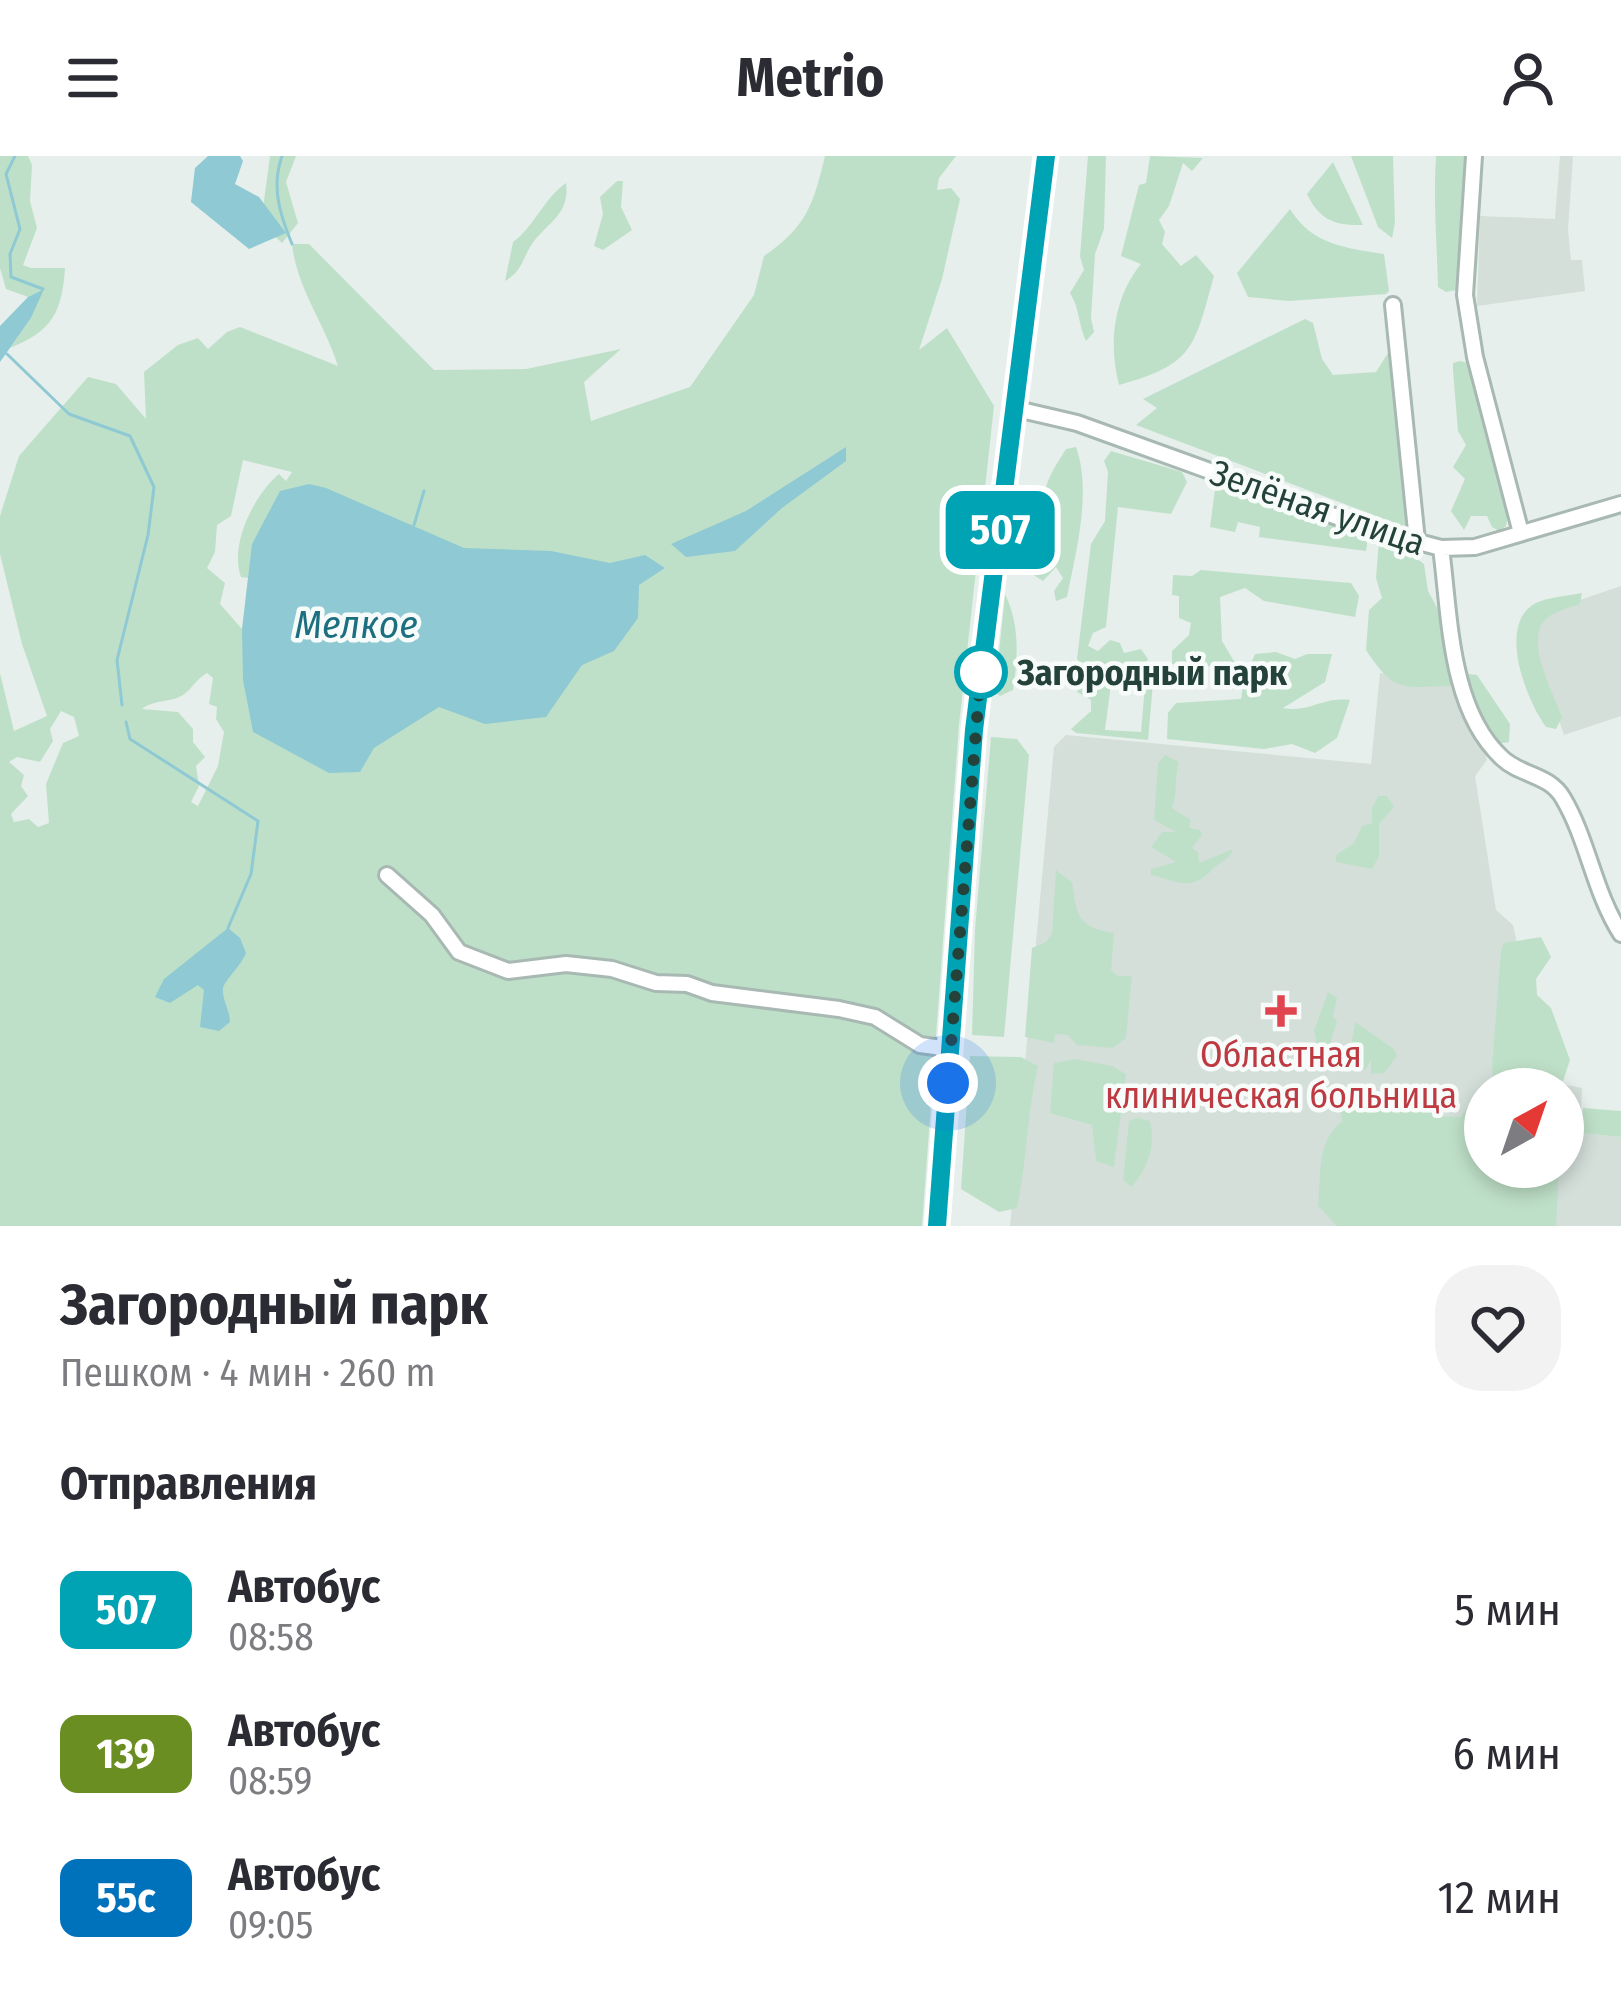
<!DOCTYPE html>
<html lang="ru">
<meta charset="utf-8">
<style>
body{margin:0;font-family:"Fira Sans Condensed",sans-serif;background:#f2f2f3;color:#2b2b33;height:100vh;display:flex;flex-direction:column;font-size:45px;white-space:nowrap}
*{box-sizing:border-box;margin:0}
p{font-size:39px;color:#7c7c81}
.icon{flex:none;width:66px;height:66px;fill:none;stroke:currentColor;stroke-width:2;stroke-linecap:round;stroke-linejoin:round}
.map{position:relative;height:1070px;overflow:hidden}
.drawer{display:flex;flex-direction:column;background:#fff;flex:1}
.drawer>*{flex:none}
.badge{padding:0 24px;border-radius:18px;font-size:42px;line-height:78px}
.needle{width:78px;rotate:40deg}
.tools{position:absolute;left:1464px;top:912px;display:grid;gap:24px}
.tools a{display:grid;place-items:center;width:120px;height:120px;border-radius:50%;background:#fff;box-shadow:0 6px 18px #0003;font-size:60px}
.you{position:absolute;width:60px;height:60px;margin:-30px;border:9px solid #fff;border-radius:50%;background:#1a73e8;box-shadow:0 0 0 18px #1a73e833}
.map>.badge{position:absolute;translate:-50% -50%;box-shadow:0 0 0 6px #fff}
h2{padding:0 60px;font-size:45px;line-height:108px}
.round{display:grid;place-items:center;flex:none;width:126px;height:126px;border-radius:48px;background:#f2f2f3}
.overview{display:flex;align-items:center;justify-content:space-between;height:204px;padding:0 60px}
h1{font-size:57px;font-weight:700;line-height:90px}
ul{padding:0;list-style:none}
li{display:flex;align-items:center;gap:36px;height:144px;padding:0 60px}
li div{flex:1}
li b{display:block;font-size:45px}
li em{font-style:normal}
li .badge{min-width:132px;font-weight:700;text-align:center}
header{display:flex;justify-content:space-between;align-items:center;height:156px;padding:0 60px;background:#fff;font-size:54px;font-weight:700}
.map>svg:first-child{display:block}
</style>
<header><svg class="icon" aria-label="menu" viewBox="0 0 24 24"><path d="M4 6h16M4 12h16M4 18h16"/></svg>Metrio<svg class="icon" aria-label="person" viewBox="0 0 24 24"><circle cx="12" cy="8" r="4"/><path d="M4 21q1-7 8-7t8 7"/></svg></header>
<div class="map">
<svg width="1621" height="1070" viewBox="0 0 1621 1070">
<rect width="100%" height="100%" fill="#e6efeb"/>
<path fill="#d4dfda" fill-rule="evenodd" d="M1560,0H1573L1568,74L1571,104H1582L1585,135L1477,150L1480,60L1555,63Z
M1621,430V560L1564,579L1524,463Z
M1380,517L1458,522L1487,604L1475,620L1496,754L1513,769L1547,925L1582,932L1580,977L1621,981V1070H1010L1054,591L1066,579L1371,608ZM1485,933H1563V1011H1485Z"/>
<path fill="#bfe0c8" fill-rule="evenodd" d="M0,0H28L32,9L30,45L37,72L23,109L31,112H65C62,157 52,175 10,192L31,162L42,134L28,141L6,133L0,112Z
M270,0H296L286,26L298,67L282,87L261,67Z
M825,0H956L939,22L937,34L951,32L960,43L942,123L919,194L947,172L994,250L959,569L922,1070H0V517L14,575L47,560L22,488L0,398V360L19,300L88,221L116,228L146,263L144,216L178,189L198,182L208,193L227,176L240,171L338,210C325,168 297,133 292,88H309L434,214L526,213L621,193L584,226L591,265L690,231L754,139L764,100C806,71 813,50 825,0ZM243,304L292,316L286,325L279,318C254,339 229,389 241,421L248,422L242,473L220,448L225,427L207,412L215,396L217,369L231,360ZM207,517L213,522L209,548L217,551L216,563L224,576L218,610L198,650L191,646L199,630L196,610L205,601L193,586V573L178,556L142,553C155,543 170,547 183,539C192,533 196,523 207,517ZM61,555L74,561L79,580L63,587L46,628L49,667L38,671L29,663L14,666L11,658L28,640L21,630L24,619L9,606L17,601L40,606L53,585L50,573Z
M1088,0H1106L1104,73L1095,98L1091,162L1094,176L1086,185C1078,168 1080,153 1070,137L1084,114L1080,100Z
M1150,0L1203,2L1192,15L1183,7L1169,50L1159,64L1165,76L1162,88L1181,110L1196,99L1214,120C1194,191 1195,208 1119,229C1108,187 1114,141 1141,108L1121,100L1139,29L1146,27Z
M1351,0H1393L1395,67L1392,82L1378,71Z
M1436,0H1464L1465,17L1457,134L1446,136L1438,131C1437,87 1433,44 1436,0Z
M1333,6L1363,69C1336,70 1319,64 1307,38Z
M617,25H623L621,51L632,74L603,94L594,90L603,58L600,41Z
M566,27C570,57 550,65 534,85C522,101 524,114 505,125L513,86C534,71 544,42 566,27Z
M1290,53C1312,89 1346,92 1384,98L1389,135L1386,138L1289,145L1248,141L1237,117Z
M1305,163L1313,167L1322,203L1333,219L1376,216L1393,189L1408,372L1136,269L1157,252L1143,243Z
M1459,205L1469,207L1473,218L1508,360L1506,370L1499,375L1492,371L1487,360H1471L1464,374L1451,355L1465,323L1453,311L1466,289L1458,275L1453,215V207Z
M1076,291C1092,335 1076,396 1067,441L1056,445L1054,435L1063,422L1056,411L1043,425L1027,415L1031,397L1049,385C1050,372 1047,365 1045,353C1040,331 1055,311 1066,293Z
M1111,295L1182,316L1187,326L1171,358L1118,351L1106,471L1093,477L1088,490L1098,495L1110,484L1120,487L1124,497L1141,493L1148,503L1142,515L1113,513L1105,574L1141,576L1145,530L1153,527L1148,584L1076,577L1071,573L1091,555V544L1077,536L1089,517L1077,503L1091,388L1105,365L1108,316L1104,305Z
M1216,326L1368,382L1366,395L1259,381L1260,371L1238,366L1235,376L1210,371Z
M1379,385L1406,395L1424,408L1428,435L1446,468L1445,498L1454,515L1451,530C1402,531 1395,538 1366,494L1369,454L1382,442L1376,422Z
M1201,414L1351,427L1359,440L1355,461L1264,445L1245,432L1220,441L1222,485L1238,512L1172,508V495L1189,479L1191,467L1179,462V440L1172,439L1173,419L1192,420Z
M1582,437L1580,448C1569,452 1553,455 1544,465C1526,488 1553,536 1562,561L1556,573L1546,571C1527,545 1497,471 1534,448C1546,441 1568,440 1582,437Z
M1005,438C1020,469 1018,501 1013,534L1000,540L995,536Z
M1276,496L1295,503L1307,498H1332L1325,526L1283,552C1311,557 1320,541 1350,544L1337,582L1315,597L1292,588L1264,593L1167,583L1168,557L1176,547L1241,543L1244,523L1255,498Z
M1468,518L1477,519L1510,568L1509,586L1496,588L1478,556Z
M991,581L1017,583L1029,599L1004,881L972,879L975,774Z
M1165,599L1179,606C1174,624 1178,633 1172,652L1191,664L1189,672L1200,674L1202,679L1192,692L1198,696L1199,707L1233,693C1228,706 1222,704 1213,713C1190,736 1180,726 1151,719V713L1176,706L1151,691L1162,676H1176L1154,664L1158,607Z
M1378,640H1387L1394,651L1379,668V700L1372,713L1336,706V699L1354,687L1362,670L1372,667V652Z
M1056,714L1072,726C1077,761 1078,771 1114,777L1111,814L1118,820H1132L1126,882L1113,892L1077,889L1068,879L1055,878L1054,887L1025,881L1032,792L1046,786L1052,778Z
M1541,781L1551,801L1536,823L1537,839L1551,852L1570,904L1563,925L1531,917L1507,925L1493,921L1492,910L1501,795L1504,787Z
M1328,836L1337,842L1333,860L1337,865L1330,888L1332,906L1324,914L1311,909V904L1318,895L1314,875Z
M1355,866L1394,893L1397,900L1384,917L1371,918V904L1365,914L1348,909Z
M970,900L1021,901L1038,910C1027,957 1027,1005 1017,1052L999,1056L961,1033Z
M1075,903L1112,910L1126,918L1114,1011L1096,1005L1092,969L1050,957L1054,907Z
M1339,927C1370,942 1405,937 1438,940L1436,960L1461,961L1475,939L1485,940V1011H1559L1556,1070H1337L1318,1050C1321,1022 1316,984 1342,966Z
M1583,952L1621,955V981L1580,977Z
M1137,962L1150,965C1156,990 1148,1011 1132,1031L1123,1024L1129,965Z"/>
<path fill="#8ec9d4" d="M208,0H240L243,5L235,28L259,41L286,77L249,93L191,46L195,12Z
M44,133L31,162L0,206V170L28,141Z
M846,291V305L782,352L735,395L686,401L671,388L746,355Z
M309,328L326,332L464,392L551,395L610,407L645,399L665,412L639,429L638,462L614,495L582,509L546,561L485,568L439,551L374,592L360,616L329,617L253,576L243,524L242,474L252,388L280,335Z
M228,772L240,782L246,797C241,810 223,826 223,833C222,843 230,855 230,866L219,875L200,871L204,834L198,829L170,847L155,841L164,823Z"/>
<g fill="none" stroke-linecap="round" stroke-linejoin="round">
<path stroke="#8ec9d4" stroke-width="3" d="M15,0L6,18L20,73L10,98L11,121L43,133
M282,0C271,31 280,59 292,88
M7,198L69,258L130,280L154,331L148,379L117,504L122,549
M414,369L424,335
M126,566L130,583L258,665L251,718L228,772"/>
<g stroke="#a8b8b2" stroke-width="20">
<path id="minor" d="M1474,0L1465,139L1475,201L1521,377
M1393,149L1417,385
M1017,253L1077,267L1373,374L1441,392L1475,391L1621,348
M1441,392C1450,459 1449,553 1502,602C1521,620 1549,618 1563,642C1588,684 1594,736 1621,778
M387,719L432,759L459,796L508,815L566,808L612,813L656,827L687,828L712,837L839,853L875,861L920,889L950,893"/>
</g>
<g stroke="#c2cac8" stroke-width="22">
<path id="major" d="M937,1070L973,584L1046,0"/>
</g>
<use href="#minor" stroke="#fff" stroke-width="14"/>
<use href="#major" stroke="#6aa596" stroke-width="16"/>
</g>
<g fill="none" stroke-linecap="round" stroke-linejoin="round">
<g stroke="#fff" stroke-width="27">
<path id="line" d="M937,1070L974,574L1046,0"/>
</g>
<use href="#line" stroke="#00a3b4" stroke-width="18"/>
<path stroke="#24423a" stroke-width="12" stroke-dasharray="0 21.6" d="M948,927L981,512V516"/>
</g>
<circle fill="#fff" stroke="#00a3b4" stroke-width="6" cx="981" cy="516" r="24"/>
<path fill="#e0444e" stroke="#f7fbf9" stroke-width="4.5" d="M1275 837h12v12h12v12h-12v12h-12v-12h-12v-12h12z"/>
<g text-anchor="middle" stroke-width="9" stroke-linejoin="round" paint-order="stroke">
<g font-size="36" fill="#24423a" stroke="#f7fbf9">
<text transform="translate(1318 351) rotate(19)" y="13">Зелёная улица</text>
</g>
<g font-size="36" font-weight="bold" fill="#24423a" stroke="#f7fbf9" text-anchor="start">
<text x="1017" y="529">Загородный парк</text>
</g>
<g font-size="36" fill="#be3a42" stroke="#f7fbf9">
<text x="1281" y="911">Областная<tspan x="1281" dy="41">клиническая больница</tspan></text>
</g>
<g font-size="39" font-style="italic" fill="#1c6f80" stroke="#f7fbf9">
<text x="356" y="482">Мелкое</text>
</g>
</g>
</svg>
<div class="tools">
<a><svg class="needle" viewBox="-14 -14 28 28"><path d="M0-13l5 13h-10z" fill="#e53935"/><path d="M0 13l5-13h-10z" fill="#7c7c81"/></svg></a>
</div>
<div class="you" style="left:948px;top:927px"></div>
<b class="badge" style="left:1000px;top:374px;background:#00a3b4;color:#fff">507</b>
</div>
<section class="drawer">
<div class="overview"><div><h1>Загородный парк</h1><p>Пешком · 4 мин · 260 m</p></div><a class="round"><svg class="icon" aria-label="heart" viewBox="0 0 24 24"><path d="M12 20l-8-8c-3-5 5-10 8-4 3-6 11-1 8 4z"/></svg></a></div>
<h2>Отправления</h2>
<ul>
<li><span class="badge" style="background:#00a3b4;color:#fff">507</span><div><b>Автобус</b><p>08:58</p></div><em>5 мин</em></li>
<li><span class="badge" style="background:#6b8e23;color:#fff">139</span><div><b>Автобус</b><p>08:59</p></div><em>6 мин</em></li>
<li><span class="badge" style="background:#0072bc;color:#fff">55с</span><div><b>Автобус</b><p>09:05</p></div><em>12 мин</em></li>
</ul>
</section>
